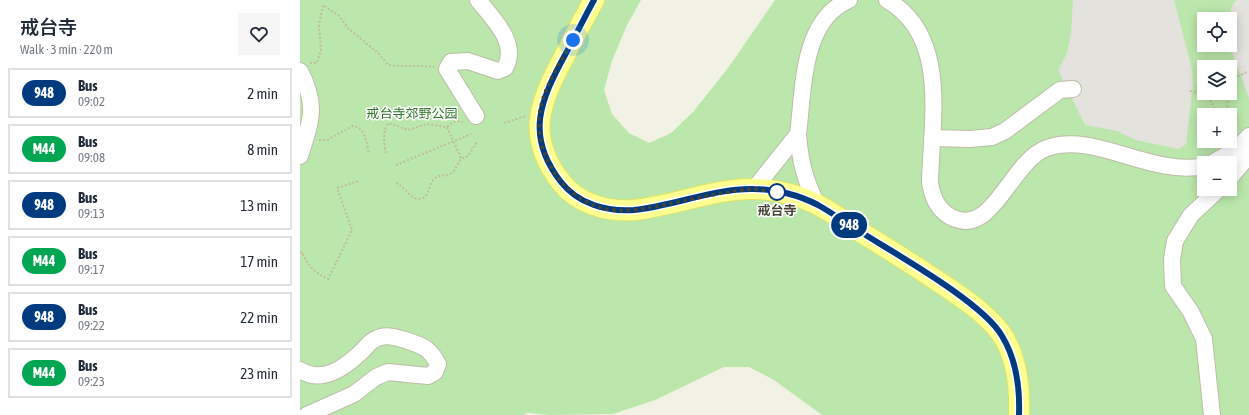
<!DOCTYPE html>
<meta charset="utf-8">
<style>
body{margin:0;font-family:"Asap Condensed","Noto Sans SC",sans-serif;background:#f6f6f7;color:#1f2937;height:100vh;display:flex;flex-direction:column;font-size:15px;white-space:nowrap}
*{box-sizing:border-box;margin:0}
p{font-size:13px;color:#747a83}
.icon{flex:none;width:22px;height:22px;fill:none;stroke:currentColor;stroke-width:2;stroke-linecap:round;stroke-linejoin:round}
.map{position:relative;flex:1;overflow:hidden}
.drawer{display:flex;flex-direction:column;background:#fff;width:300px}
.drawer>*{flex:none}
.badge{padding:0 8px;border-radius:13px;font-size:14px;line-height:26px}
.fabs{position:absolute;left:897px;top:12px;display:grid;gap:8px}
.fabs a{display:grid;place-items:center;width:40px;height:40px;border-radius:0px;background:#fff;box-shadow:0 2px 10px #0003;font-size:20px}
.you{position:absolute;width:20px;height:20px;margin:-10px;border:3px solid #fff;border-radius:50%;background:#1a73e8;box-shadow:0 0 0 6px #1a73e833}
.map>.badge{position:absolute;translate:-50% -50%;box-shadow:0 0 0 2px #fff}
.round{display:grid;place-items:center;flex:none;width:42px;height:42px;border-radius:0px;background:#f6f6f7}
.head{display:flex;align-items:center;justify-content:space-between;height:68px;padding:0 20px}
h1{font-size:19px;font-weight:600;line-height:30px}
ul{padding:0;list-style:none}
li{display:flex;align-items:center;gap:12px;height:50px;margin:0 8px 6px;padding:0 12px;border:2px solid #e0e1e3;border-radius:0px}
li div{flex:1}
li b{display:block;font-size:15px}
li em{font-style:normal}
li .badge{min-width:44px;font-weight:700;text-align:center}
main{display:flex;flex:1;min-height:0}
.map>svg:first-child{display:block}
</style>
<main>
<section class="drawer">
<div class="head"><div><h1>戒台寺</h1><p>Walk · 3 min · 220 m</p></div><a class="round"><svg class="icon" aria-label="heart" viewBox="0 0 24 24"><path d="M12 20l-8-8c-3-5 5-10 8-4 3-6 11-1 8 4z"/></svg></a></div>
<ul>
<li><span class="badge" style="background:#003b80;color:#fff">948</span><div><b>Bus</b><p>09:02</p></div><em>2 min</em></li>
<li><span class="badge" style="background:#00a651;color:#fff">M44</span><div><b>Bus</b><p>09:08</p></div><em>8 min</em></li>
<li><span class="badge" style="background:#003b80;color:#fff">948</span><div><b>Bus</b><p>09:13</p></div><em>13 min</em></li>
<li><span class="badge" style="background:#00a651;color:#fff">M44</span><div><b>Bus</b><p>09:17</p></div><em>17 min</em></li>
<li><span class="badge" style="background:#003b80;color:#fff">948</span><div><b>Bus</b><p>09:22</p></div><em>22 min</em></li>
<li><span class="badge" style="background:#00a651;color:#fff">M44</span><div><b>Bus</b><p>09:23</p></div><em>23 min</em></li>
</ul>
</section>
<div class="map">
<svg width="949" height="415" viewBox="0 0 949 415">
<rect width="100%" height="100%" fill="#f2f2e4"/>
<path fill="#bbe7ac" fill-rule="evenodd" d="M0,0H341L327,25L312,61L304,90L312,114L329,133L349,143L371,133L393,112L428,68L475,0H949V415H522L474,380L449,367H424L355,400L313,414L249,415L228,413L223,415H0ZM904,19H930V45H904ZM904,67H930V93H904ZM904,115H930V141H904ZM904,163H930V189H904Z"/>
<path fill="#e3e2dd" d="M773,0H874L892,69L893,85L886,144L879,149L836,140L817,131L785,125L758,70L767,53L771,34Z
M936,0H949V98L932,52L930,19L931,8Z"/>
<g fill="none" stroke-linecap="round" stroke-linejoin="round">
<g stroke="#bdbca7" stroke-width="18">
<path id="minor" d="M587,0C650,36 631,122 630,183C633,198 637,209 651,217C693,239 710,161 747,148C794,131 851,177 904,166
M0,71C18,106 11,121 0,156
M176,116L147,69L151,62L168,61L198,71L205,68C219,43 193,19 178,0
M498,134C504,89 501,21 549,0
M632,138L670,139L692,137L705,131L760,90L773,89
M912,163L937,149L949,136
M930,178L949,155
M454,189L498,134C500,161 505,180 517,205
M0,370C22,384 44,368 60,353C67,347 69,341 78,338C88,334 98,338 108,341C124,346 130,349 138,364L135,372L128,376L88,372L76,377L54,394L7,415
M912,415L904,339L891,312L873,286L872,259L875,241L891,215L919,189"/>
</g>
<g stroke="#e4e361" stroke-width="22">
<path id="major" d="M294,0C284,18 274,37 265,55C240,102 225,136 261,182C278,204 307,212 334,210C373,206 416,188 454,189C475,189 499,195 518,205C535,214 551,226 567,236C590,250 612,264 633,278C657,294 683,310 700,332C717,355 720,388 719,415"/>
</g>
<path stroke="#bfbd98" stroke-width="2" stroke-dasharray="2 2" stroke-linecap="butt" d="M10,63H17L21,50L19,25L23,5L39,16L48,28L79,54L88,65C103,67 119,65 134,67
M930,84L931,79L947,72
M890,91L896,93L898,79L904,88
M906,93L918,115
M927,115L928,93
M204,123L226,116
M147,127L161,158
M19,140H27L53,126C66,128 66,142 69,154
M86,153C84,145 82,129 89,123L108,130L127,124L146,127L156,121L163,122
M96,165L171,134
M96,183C104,186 110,199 119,199C128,199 129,186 133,180C137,174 147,177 153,172C156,169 158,163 161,159L168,156L177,142
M0,253L2,252C8,266 15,273 28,279L52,230L37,188L59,181"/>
<use href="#minor" stroke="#fff" stroke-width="16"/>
<use href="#major" stroke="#fdfe91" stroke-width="20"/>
</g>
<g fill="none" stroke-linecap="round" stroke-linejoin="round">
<g stroke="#fff" stroke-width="9">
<path id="line" d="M294,0C284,18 275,37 265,55C240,101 225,136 261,182C278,204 307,212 334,210C373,206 415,188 454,189C475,189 499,195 518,205C534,214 549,225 564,234C599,256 683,303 702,336C716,359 720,388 719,415"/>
</g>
<use href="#line" stroke="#003b80" stroke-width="6"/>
<path stroke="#444334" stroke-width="4" stroke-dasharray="0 7.2" d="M273,40C261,62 244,86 240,111C233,158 267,204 313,210C333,212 354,207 373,203C396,198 419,193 442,190L454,189L477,192"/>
</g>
<circle fill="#fff" stroke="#003b80" stroke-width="2" cx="477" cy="192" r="8"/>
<g text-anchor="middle" stroke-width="3" stroke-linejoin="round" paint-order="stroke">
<g font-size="13" fill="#2e7627" stroke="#fff">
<text x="112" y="118">戒台寺郊野公园</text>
</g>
<g font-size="13" font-weight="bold" fill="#444334" stroke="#fff">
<text x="477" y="215">戒台寺</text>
</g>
</g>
</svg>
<div class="fabs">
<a><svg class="icon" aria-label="locate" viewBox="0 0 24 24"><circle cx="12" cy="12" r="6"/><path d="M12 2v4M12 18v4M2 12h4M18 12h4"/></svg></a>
<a><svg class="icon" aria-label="layers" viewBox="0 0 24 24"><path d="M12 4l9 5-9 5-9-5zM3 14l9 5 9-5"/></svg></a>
<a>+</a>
<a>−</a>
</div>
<div class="you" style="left:273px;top:40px"></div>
<b class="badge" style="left:549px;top:225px;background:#003b80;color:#fff">948</b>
</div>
</main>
